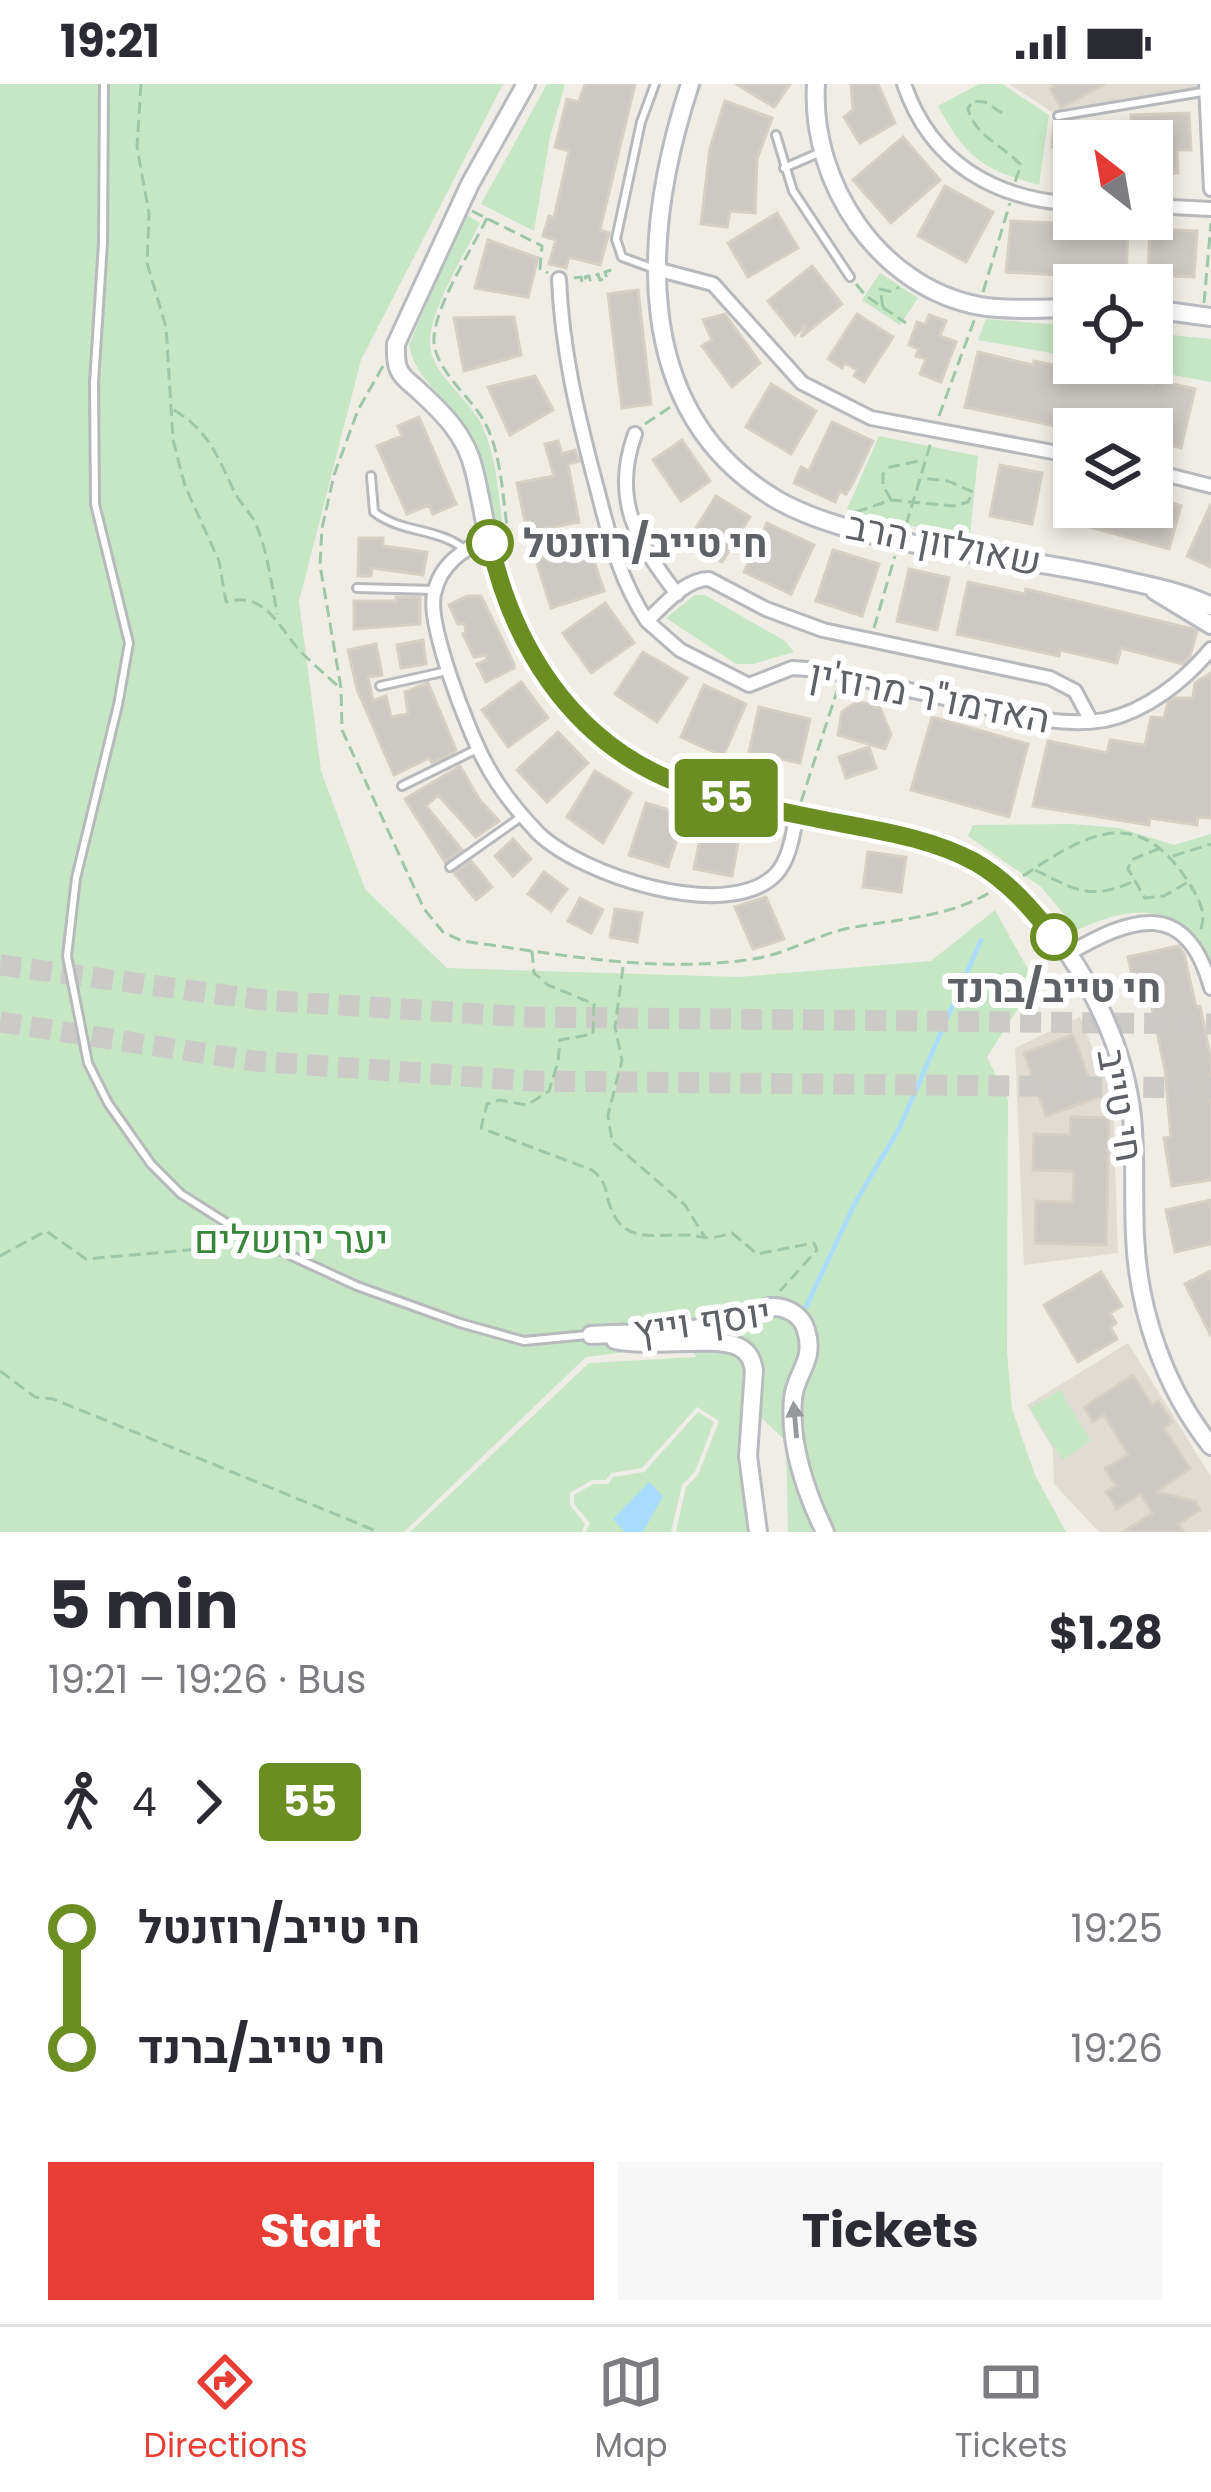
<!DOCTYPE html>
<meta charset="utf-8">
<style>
body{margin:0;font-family:Poppins,Heebo,sans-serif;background:#f7f7f7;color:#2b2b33;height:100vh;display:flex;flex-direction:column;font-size:45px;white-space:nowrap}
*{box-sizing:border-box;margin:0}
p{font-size:39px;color:#7c7c81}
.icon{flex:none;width:66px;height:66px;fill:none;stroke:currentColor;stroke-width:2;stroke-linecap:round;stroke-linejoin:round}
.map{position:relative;height:1448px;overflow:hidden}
.details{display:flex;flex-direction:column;background:#fff;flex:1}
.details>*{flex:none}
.badge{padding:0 24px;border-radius:9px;font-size:42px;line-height:78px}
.needle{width:78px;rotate:329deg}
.controls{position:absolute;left:1053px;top:36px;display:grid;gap:24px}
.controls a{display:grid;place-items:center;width:120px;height:120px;border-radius:0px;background:#fff;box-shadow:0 6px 18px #0003;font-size:60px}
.map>.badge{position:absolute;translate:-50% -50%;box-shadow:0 0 0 6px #fff}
.legs{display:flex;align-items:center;gap:18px;height:132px;padding:0 48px;font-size:39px}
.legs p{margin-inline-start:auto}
.headline{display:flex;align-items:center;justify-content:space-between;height:204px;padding:0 48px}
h1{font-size:66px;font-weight:700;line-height:90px}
.cta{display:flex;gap:24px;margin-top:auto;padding:24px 48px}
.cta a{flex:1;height:138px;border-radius:0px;background:#e73d35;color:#fff;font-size:48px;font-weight:700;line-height:138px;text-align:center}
.cta a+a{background:#f7f7f7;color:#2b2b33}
ul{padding:0 48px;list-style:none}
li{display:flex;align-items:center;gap:42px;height:120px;font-size:45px}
li i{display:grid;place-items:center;width:18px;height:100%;margin:0 15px;background:currentColor}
li i::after{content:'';width:30px;height:30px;margin:-15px;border:9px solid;border-radius:50%;background:#fff}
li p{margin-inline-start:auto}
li:first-child i{background:linear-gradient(#0000 50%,currentColor 0)}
li:last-child i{background:linear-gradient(currentColor 50%,#0000 0)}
.status{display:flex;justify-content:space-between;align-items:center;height:84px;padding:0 60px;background:#fff;direction:ltr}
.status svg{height:33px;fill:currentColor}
.tabs{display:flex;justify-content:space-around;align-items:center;height:168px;border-top:3px solid #e1e1e2;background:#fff;font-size:33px;color:#7c7c81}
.tabs a{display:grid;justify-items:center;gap:6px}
.tabs .on{color:#e73d35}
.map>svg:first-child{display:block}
</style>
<div class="status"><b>19:21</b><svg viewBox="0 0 49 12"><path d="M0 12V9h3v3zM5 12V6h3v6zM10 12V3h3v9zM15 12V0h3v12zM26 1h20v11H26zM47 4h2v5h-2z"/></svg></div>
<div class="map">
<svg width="1211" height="1448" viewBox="0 0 1211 1448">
<rect width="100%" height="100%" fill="#f0ede6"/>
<path fill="#e0dcd4" d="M1009,0H1211L1202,8L1058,32Z
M1080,933L1113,1014L1118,1169L1024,1181L1015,964Z
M1128,1259L1211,1393V1445L1207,1448H1099L1054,1400L1053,1365L1027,1321Z"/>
<path fill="#c5e7c4" d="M0,0H503L361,276L299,517L321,687L365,805L447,884L739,893L931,877L995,826L1035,898L987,973L1008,1016L1007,1268L1012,1325L1035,1391L1066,1448H788L786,1357L752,1325L756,1448H676L686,1403L698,1391L719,1337L697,1323L642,1384L611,1389L606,1396H592L570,1409V1421L585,1440L582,1448H410L589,1279L697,1273L692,1267L675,1269L659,1264L586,1273L404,1448H0Z
M547,0H565L550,53L534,147L481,120Z
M979,0H1002L1049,31L1039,101C982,85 967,75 938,22Z
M465,130L480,139C465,170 429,226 430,260C431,289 467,313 480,338C497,370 498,412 504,448L495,462C489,425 488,385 472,352C455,318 416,300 409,261Z
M880,189L918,214L900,241L862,216Z
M986,235L1074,242V273L978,256Z
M1152,249L1211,255V298L1107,279H1152Z
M879,352L978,372L970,452L877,436L847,425Z
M695,511H705L785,557L794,568L753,580H736L666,534Z
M1073,740L1119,744L1174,761L1211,750V878C1178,817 1133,820 1077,846L1041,803L968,752L973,741Z
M1060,1306L1091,1357L1062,1376L1030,1324Z
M698,1328L714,1338L695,1388L682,1401L671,1448H586L590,1439L574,1420V1411L593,1400H608L613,1393L644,1388Z"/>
<path fill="#a9dcfe" d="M649,1398L663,1412L643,1448H625L613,1435Z"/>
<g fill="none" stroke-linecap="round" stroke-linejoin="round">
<path stroke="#a9dcfe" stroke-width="4.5" d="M806,1223L855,1119L899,1045L981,856"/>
</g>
<path fill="#ccc8c4" stroke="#d5cfc5" stroke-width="3" d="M585,0H635L600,146L609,149L600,181L569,173L566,184L549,180L556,156L543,152L549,132L554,134L569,67L555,63L567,15L579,18Z
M736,0H790L774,23Z
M851,0H878L895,39L860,59L844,33L853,26Z
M1056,0H1105L1061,24L1050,4Z
M725,17L772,34L757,75L755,129L730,127L727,143L701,140L710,64Z
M1189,29L1191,66H1177L1178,89L1152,90V57H1074V95L1059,94L1061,64L1052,63L1054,38L1132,43L1131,31Z
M903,53L940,96L891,139L853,96Z
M945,102L993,128L966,178L918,152Z
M777,129L798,164L748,193L728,159Z
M1011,137L1128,142L1126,195L1006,188Z
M1150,145L1197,147L1194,193L1148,191Z
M488,156L538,174L528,213L475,204Z
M812,182L842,220L801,253L806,241L795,251L768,217Z
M638,206L651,320L622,324L608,210Z
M725,230L760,279L732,303L702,262L712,256L703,236Z
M857,230L893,253L864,298L854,292L857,286L845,279L842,284L828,275Z
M929,231L946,237L940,252L956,258L941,298L920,290L926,275L916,272L919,265L909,261L917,238L925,241Z
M514,233L521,271L464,287L454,234Z
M978,268L1033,281L1034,277L1153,301L1154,296L1195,305L1181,364L1152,357V345H1069L965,323Z
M535,292L553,326L510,351L488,303Z
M771,300L816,327L791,370L746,343Z
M419,333L456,420L433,430L429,421L407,430L377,362L402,352L398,342Z
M832,338L873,357L853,399L846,410L840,407L835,418L794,399L801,383L809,387Z
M682,356L710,397L681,417L653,376Z
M558,357L562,370L575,366L579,377L568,380L579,438L527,448L517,399L554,392L545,360Z
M1000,381L1042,389L1032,440L990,432Z
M1070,384H1074V423H1152V412L1181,422L1169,465L1057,434Z
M716,412L750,433L722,478L688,457Z
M1211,420V483L1187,472Z
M767,439L814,461L791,510L744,488Z
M359,454H383V462L427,468L423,491L372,484L371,492H358Z
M588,459L604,507L551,524L536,476Z
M833,466L879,480L862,532L816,517Z
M909,485L949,494L937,546L897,537Z
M968,498L1025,510L1026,505L1193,545L1197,547L1190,572L1183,580L1121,564L1117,579L1060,566L1059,572L957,550Z
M467,512H481L514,580V584L486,598L477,580L487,576L486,571L474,573L463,550L466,549L465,540H458L449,521Z
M396,513H420V540L354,545V517H396Z
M605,519L634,559L591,589L563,549Z
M423,556L426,580L401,584L397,561Z
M376,560L382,591L368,593L373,617L386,612L391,633L408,630L405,608L428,599L456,666L453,669L432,679L429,674L394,691L357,605L348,566Z
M643,568L687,594L657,638L615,610Z
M1211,589V734L1198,733L1197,741L1150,734L1149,741L1033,722L1048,657L1107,669L1110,656L1145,661L1151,633L1164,634L1168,619L1175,614H1193L1195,599Z
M521,598L548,634L508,663L482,626Z
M704,601L746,620L723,672L681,653Z
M858,617L880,624L891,650L885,665L838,651L842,628Z
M759,623L810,635L800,679L749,668Z
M932,633L1028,660L1009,733L911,706Z
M558,648L588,679L547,718L517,686Z
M869,663L876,684L846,694L839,673Z
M460,682L479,715L499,737L476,753L438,711L426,722L462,766L445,778L405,715Z
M595,687L631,709L603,759L567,733Z
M646,719L685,731L668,783L629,771Z
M704,735L741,742L732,792L694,785Z
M513,755L531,775L513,792L495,772Z
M868,768L906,773L901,808L863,803Z
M471,777L492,803L476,816L454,789Z
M544,788L567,805L551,827L528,810Z
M766,813L784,855L753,865L735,823Z
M580,814L603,826L591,849L568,837Z
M615,825L642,829L637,858L610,853Z
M1179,862L1184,870L1196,923L1200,922L1211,976V1096L1172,1102L1164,1054L1171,1053L1165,986L1150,914L1138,917L1128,873Z
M1073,951L1096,1014L1046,1032L1024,969Z
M1071,1033L1109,1034L1106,1161L1035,1159L1036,1117L1073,1118L1074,1087L1033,1086L1034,1050L1070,1051Z
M1211,1116V1160L1175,1168L1166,1126Z
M1211,1187V1252L1185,1200Z
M1101,1188L1122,1222L1110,1229L1116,1239L1110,1243L1117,1255L1078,1278L1044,1221Z
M1133,1291L1152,1321L1158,1317L1172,1338L1164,1344L1190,1384L1157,1408L1195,1417L1200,1426L1178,1440L1184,1448H1123L1153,1429L1140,1410L1117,1425L1106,1408L1116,1402L1105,1385L1128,1370L1104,1331L1093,1338L1084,1323Z"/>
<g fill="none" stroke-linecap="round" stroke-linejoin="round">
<path stroke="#cccac6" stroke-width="21" stroke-dasharray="21 10" stroke-linecap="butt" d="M0,881L263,916L527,933L1211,940
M0,938L254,977L531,997L1211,1004"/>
<g stroke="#b7b9bd" stroke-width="12">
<path id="lane" d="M104,0L103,159L94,299L95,420L129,559L118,621L76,794L67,872L88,979L108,1019L151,1080L181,1110L244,1150L357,1202L460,1239L524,1257L587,1251
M1058,32L1208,7
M776,51L793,107L850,193
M784,84L821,68
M652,184L622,173L616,155L641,38L655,0
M371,392L374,428C401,449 437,444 463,464
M357,504L435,506
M380,602L447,587
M402,702L475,666
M450,783L521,733"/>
</g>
<g stroke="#b7b9bd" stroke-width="18">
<path id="street" d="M904,0C931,79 994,115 1074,120
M1206,0L1211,105
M1152,122L1211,125
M656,185L713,200L802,299L871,334L1074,372
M559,195C562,266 577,329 595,397C608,446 618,494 647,537C664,521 685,495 709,495L766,525L823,546L1050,594L1075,607L1091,637
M635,350C611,416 637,458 677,510
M1152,387L1211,402
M488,453C463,466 440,480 434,510C427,541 468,646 484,676C497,702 518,728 538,749C581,791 728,840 776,790C790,775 793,749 797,730
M647,537L680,566L749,601L792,584L822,586C871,598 919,608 967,619C1011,629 1059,644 1105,636C1147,627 1184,597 1211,565
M1068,870C1130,834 1186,812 1211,904"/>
</g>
<g stroke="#b8bbc0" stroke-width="22">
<path id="secondary" d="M526,0L470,100L396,260C396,268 395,278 399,286C403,295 411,299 418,306C443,329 466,351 474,386C485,430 489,476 506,519C576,695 705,711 870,745C929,757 991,776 1032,823C1083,880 1124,957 1132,1033C1136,1073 1133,1112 1135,1152C1138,1226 1164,1303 1211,1362
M690,0C643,144 626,328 779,417C815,437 860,448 900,457C975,472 1050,478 1124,496C1154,503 1183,508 1211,522
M816,0C810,98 878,203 980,222C1010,227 1044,224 1074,224
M1152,225L1211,233
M1155,507L1211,541
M591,1251C637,1249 684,1249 728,1239C743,1236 756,1224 771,1223C786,1222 802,1231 806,1246C816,1277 795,1289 793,1315C789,1359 806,1409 825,1448
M615,1256C650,1264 714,1251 739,1263C749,1268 752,1276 754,1286L748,1372L758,1448"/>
</g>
<path stroke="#9dc7a7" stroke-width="3" stroke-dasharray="12 6" stroke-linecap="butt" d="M141,0L137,63L149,129L147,179L166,243L173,356L185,402L219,477L226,518C266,506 279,545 302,569C314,581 327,592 339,603
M1002,29L985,18L973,17L968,24C973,51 1004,62 1021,81L1015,98
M472,127L542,162L540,185L548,189
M487,134C471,167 437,218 434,253C432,282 466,309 481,332C502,365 502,411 508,449L504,454
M574,194L581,193L582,198L586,197L585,193L589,192L590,196L598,190L600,196L607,195L605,188L617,184
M856,200L866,212L906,239
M983,208L1010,119
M1204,219L1211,139
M883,223L880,205L892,208L899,203
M383,282L358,326L334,391L322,444L320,481L341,604L342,646L424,825L443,848L462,857C559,870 655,890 753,875C787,870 816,851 849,844C897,835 946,834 989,809
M174,326C208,346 218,373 234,407C239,418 249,427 255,438C267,465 272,501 277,530
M939,332L975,234
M645,340L672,322
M891,416L883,401V390L890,383L924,376
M856,428L891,416L953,422L968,418L973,408L948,397L921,394
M906,441L931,358
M874,544L895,472
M801,718L839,601
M1160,764L1131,776L1128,785L1145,814L1164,812L1188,798
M1173,772L1211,760
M1035,786C1074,805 1090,817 1132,798
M1023,792C1087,749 1138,719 1189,799C1200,817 1208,830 1199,850
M532,867L534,889L548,901L594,920L593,950L560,956L558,978L549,1007L527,1021L499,1016L487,1020L481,1044L592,1086C611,1102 603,1107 612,1127C625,1157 651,1151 677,1151C705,1150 700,1159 732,1149L757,1170L814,1159L817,1166L780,1207
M623,883L615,943L622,976L608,1031L612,1058L685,1121L706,1155
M0,1172L46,1147L86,1175L212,1164L224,1152
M0,1287L35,1313L53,1315L105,1336L379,1448"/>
<use href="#lane" stroke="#fff" stroke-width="6"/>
<use href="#street" stroke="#fff" stroke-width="12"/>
<use href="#secondary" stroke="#fff" stroke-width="16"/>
</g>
<defs><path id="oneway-solid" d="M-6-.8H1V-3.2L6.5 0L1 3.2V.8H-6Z" transform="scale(3)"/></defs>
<use fill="#96999c" href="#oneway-solid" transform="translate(795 1336) rotate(-95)"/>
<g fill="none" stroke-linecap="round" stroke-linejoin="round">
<g stroke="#fff" stroke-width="27">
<path id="line-1" d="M490,459C512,559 568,650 664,693C715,716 771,725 824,736C874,746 929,753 975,778C1008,797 1031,824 1054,853"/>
</g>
<use href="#line-1" stroke="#6b8e23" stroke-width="18"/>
</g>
<g fill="#fff" stroke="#6b8e23" stroke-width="6">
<circle cx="490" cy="459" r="21"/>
<circle cx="1054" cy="853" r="21"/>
</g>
<g text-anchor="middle" stroke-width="12" stroke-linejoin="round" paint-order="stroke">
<g font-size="39" font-weight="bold" fill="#5e6266" stroke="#fff" text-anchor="start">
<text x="523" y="473">חי טייב/רוזנטל</text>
<text x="1054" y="918" text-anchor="middle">חי טייב/ברנד</text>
</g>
<g font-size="39" fill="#5e6266" stroke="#fff">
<text transform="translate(944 459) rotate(11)" y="14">שאולזון הרב</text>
<text transform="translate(930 612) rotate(11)" y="14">האדמו"ר מרוז'ין</text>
<text transform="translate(1121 1021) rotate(80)" y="14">חי טייב</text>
<text transform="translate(702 1237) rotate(-8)" y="14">יוסף וייץ</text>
</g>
<g font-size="39" fill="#378538" stroke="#fff">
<text x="291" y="1169">יער ירושלים</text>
</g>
</g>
</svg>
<div class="controls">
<a><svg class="needle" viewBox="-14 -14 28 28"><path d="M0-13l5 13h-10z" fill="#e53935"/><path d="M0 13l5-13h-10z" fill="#7c7c81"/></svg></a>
<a><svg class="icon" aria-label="locate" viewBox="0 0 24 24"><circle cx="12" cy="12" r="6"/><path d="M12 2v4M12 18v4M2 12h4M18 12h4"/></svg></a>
<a><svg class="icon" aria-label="layers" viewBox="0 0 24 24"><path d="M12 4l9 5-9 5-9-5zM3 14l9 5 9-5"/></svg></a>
</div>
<b class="badge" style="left:726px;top:714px;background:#6b8e23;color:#fff">55</b>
</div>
<section class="details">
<div class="headline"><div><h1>5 min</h1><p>19:21 – 19:26 · Bus</p></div><b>$1.28</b></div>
<div class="legs"><svg class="icon" aria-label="walk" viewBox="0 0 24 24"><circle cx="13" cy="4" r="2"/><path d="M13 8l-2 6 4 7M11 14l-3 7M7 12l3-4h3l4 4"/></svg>4<svg class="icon" aria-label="forward" viewBox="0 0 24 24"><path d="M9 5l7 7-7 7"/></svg><b class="badge" style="background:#6b8e23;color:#fff">55</b></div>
<ul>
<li><i style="color:#6b8e23"></i><b>חי טייב/רוזנטל</b><p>19:25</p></li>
<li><i style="color:#6b8e23"></i><b>חי טייב/ברנד</b><p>19:26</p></li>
</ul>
<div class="cta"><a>Start</a><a>Tickets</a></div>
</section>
<nav class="tabs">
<a class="on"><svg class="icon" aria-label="directions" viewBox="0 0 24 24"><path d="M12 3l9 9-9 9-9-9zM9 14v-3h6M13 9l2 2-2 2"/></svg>Directions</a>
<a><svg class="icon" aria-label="map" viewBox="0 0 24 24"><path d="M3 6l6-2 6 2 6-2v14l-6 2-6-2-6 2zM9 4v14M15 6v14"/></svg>Map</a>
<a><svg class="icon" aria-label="tickets" viewBox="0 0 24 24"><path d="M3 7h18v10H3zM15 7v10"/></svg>Tickets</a>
</nav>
